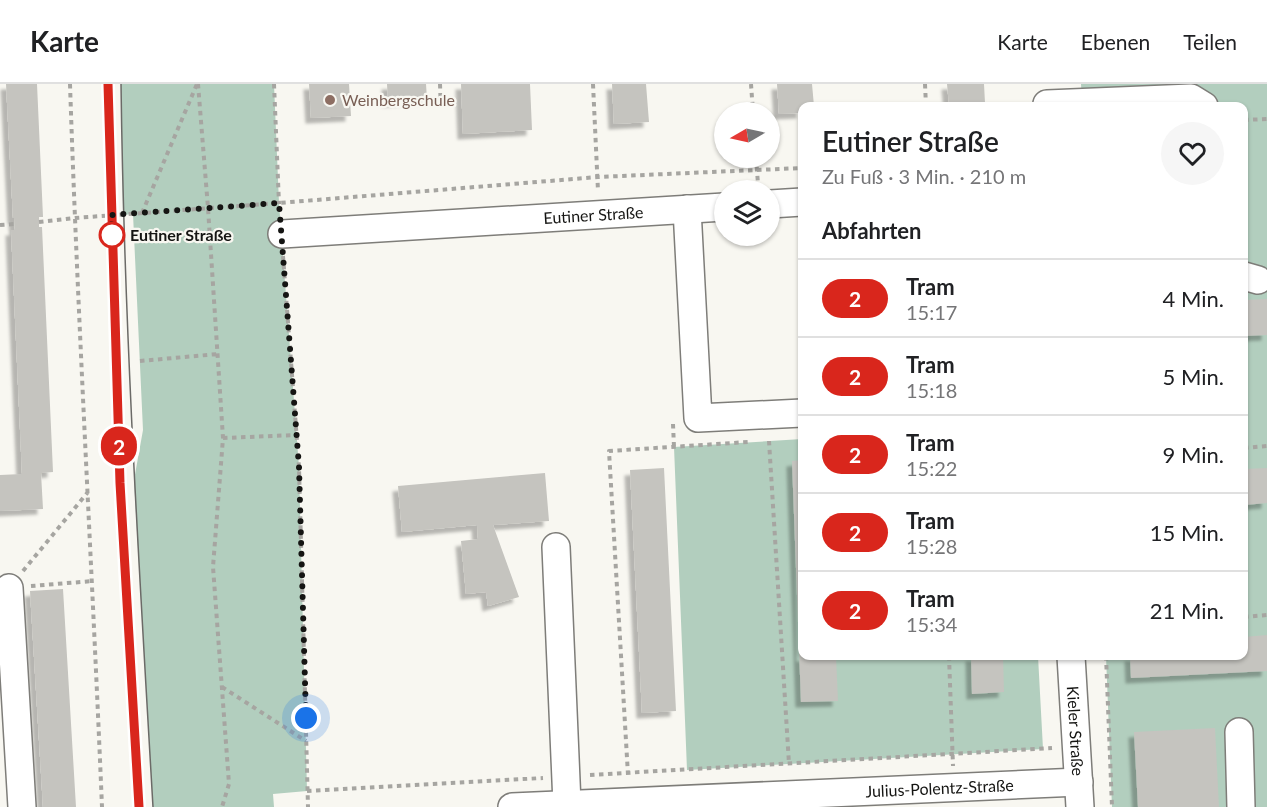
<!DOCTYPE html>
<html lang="de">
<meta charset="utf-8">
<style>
body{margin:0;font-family:Lato,sans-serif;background:#f6f6f6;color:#202124;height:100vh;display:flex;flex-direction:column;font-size:22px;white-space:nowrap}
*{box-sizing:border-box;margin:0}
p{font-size:20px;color:#757577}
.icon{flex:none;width:33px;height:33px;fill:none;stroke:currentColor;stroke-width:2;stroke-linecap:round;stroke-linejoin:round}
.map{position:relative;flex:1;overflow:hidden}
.details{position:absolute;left:798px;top:18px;width:450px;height:558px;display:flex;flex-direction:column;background:#fff;border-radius:12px;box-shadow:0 2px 4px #0004}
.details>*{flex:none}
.badge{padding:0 12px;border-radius:20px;font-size:21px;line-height:39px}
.needle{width:39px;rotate:261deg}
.buttons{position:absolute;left:714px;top:18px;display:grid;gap:12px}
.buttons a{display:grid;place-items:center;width:66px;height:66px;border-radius:50%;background:#fff;box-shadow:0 2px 4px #0004;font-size:30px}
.you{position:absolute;width:30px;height:30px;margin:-15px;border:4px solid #fff;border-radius:50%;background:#1a73e8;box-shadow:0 0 0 9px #1a73e833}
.map>.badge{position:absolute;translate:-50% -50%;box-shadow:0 0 0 3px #fff}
h2{padding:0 24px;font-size:22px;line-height:54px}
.round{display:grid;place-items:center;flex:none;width:63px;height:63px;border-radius:32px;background:#f6f6f6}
.head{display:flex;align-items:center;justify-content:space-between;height:102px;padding:0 24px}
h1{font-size:28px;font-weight:600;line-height:45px}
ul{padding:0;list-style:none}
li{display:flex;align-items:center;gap:18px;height:78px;padding:0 24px;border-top:2px solid #e0e0e0}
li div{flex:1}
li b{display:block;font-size:22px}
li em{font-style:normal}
li .badge{min-width:66px;font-weight:700;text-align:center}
header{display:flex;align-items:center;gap:36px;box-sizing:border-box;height:84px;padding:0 30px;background:#fff;border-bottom:2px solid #e0e0e0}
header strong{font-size:28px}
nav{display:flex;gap:33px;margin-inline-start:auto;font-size:21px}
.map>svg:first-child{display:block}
</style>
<header>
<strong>Karte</strong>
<nav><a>Karte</a><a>Ebenen</a><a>Teilen</a></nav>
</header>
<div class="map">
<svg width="1267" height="723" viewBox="0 0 1267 723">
<defs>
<filter id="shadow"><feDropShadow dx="-5.5" dy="5.5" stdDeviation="1.5" flood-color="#0004"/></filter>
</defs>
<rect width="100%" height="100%" fill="#f8f7f1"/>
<path fill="#b2cebe" d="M121,0H274L279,119L299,383L307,707L273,710L274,723H153L134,396L143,346L133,130L123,131Z
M1081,0H1267V723H1112L1106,572H1244V22H1204L1082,18Z
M802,355V572H1038L1043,665L687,686L674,363Z"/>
<path fill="#c5c4bf" filter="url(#shadow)" d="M6,0H37L43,133H39V143H42L53,388L41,389L43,425L0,427V391L22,390L11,146H15L14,134H13Z
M309,0H349L351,32L311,34Z
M387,0H426L427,15L388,18Z
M461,0H530L532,46L463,50Z
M612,0H646L649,38L614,40Z
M777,0H812L814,22H802V29L779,30Z
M947,0H984L985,19L949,21Z
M1267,215V251L1244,252V216Z
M802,376V572H836L838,617L801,618L792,377Z
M664,384L676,627L642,629L630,386Z
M1267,384V419L1244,421V385Z
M545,389L549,437L493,441L519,513L488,522L486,508L466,510L461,457L478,455L477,441L402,448L398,402Z
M63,505L76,723H43L30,507Z
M1267,551V587L1131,594L1130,572H1244V553Z
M971,572H1003L1004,608L972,610Z
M1215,644L1219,723H1138L1134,648Z"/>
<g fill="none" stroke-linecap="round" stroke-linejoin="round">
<g stroke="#7e7d79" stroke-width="30">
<g id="minor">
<path d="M1047,20L1191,14L1204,22"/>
<path d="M770,120L802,118"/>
<path d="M687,125L698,334L802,329"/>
<path id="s1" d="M282,150L724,123"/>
<path d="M1244,192L1258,196"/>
<path d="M556,463L567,720"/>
<path d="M9,504L22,723"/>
<path id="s2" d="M1071,572L1080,723"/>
<path d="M1239,648L1241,723"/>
<path id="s3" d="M512,723L1079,698"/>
</g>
</g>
<path stroke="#a6a5a1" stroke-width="4" stroke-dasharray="4.5 4.5" stroke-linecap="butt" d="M70,0C78,241 92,482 102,723
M198,0L208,124L223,354L213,483L229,700L222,723
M274,0L279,120
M440,0L441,27
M593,0L598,107
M751,0L753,28
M925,0L926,22
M1244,36L1267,35
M756,74L758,100
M142,129L197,0
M39,138L75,134L279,119L598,93L802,84
M0,141L15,140
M283,172L299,383L308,723
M140,277L218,270
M673,340L674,363
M223,354L296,351
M769,357L789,680
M1244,364L1267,362
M23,487L88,408
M31,502L93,497
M1244,533L1267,531
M949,572L953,682
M1106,572L1112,723
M222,603L306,657
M590,691L1052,664
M628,691L609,367L748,358
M307,707L543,694"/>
<use href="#minor" stroke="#fff" stroke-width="27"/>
<path stroke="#6b6a67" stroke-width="1.5" d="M108,0L120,399L139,723
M121,0C124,241 139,482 153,723"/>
</g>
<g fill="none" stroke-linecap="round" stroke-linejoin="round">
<g stroke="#fff" stroke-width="14">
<path id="line" d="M108,0L120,399L139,723"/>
</g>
<use href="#line" stroke="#d9261c" stroke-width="9"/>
<path stroke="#151513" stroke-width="6" stroke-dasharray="0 10.8" d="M112,151L111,131L279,119L299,383L306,634"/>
</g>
<circle fill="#8d6e63" stroke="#f8f7f1" stroke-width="2" cx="330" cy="16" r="6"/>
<circle fill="#fff" stroke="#d9261c" stroke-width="3" cx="112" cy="151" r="12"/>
<g text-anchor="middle" stroke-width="4.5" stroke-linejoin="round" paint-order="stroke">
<g font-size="16" fill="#785e54" stroke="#f8f7f1" text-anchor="start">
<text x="342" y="22">Weinbergschule</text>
</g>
<g font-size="16" fill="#151513" stroke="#f8f7f1">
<text dy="6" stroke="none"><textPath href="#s1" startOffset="312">Eutiner Straße</textPath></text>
<text dy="6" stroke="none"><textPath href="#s2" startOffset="75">Kieler Straße</textPath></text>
<text dy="6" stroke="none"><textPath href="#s3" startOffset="428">Julius-Polentz-Straße</textPath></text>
</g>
<g font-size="16" font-weight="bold" fill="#151513" stroke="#f8f7f1" text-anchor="start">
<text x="130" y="157">Eutiner Straße</text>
</g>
</g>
</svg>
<div class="buttons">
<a><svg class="needle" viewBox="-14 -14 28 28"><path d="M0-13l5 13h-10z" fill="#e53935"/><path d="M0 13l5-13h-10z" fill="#757577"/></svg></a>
<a><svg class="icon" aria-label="layers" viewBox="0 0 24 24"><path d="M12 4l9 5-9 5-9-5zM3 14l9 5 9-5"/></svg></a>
</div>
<div class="you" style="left:306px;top:634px"></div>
<b class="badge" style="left:119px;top:362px;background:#d9261c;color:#fff">2</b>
<section class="details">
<div class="head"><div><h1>Eutiner Straße</h1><p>Zu Fuß · 3 Min. · 210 m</p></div><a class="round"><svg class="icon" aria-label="heart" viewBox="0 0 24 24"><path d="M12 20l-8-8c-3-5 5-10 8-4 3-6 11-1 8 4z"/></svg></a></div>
<h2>Abfahrten</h2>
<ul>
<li><span class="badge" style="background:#d9261c;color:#fff">2</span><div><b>Tram</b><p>15:17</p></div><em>4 Min.</em></li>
<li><span class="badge" style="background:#d9261c;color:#fff">2</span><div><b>Tram</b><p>15:18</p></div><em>5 Min.</em></li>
<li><span class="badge" style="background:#d9261c;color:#fff">2</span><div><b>Tram</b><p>15:22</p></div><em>9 Min.</em></li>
<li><span class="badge" style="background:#d9261c;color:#fff">2</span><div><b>Tram</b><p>15:28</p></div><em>15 Min.</em></li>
<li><span class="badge" style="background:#d9261c;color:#fff">2</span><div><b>Tram</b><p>15:34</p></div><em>21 Min.</em></li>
</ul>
</section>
</div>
